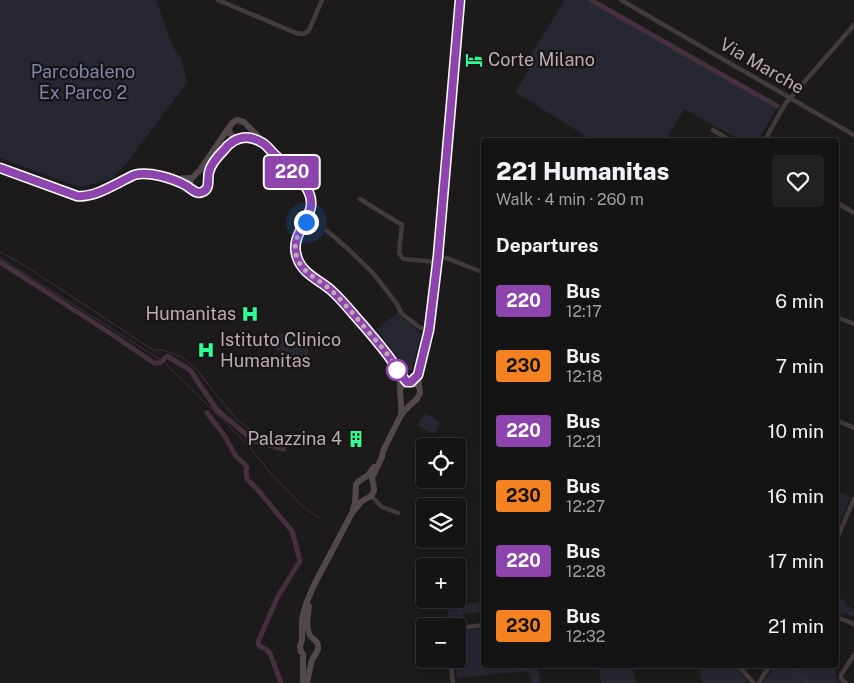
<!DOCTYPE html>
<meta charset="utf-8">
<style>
body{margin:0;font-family:"Public Sans",sans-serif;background:#222122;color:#f1f3f6;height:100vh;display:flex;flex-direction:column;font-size:19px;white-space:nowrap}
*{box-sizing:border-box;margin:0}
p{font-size:16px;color:#9d9ea0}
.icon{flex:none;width:28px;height:28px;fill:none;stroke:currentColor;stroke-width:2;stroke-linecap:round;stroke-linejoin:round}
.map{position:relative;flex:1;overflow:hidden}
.details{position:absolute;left:481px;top:138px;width:358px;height:530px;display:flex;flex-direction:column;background:#151414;border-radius:5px;box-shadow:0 2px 8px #0003,0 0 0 1px #343334}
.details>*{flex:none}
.badge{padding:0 10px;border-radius:4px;font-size:18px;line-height:32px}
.controls{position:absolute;left:416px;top:438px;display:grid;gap:10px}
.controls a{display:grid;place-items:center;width:50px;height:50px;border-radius:5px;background:#151414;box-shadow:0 2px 8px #0003,0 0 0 1px #343334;font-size:25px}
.you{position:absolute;width:25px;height:25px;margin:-12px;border:4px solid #fff;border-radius:50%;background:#1a73e8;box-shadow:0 0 0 8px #1a73e833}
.map>.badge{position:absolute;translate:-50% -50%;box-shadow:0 0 0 2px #fff}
h2{padding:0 15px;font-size:19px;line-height:45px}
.round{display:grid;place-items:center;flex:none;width:52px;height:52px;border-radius:5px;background:#222122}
.overview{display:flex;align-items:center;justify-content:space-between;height:85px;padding:0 15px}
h1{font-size:24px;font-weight:800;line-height:38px}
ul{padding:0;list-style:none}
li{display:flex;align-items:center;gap:15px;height:65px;padding:0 15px}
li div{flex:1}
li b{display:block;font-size:19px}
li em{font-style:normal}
li .badge{min-width:55px;font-weight:700;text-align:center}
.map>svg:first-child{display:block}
</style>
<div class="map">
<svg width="854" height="683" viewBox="0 0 854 683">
<rect width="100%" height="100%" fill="#1c1a1a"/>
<path fill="#272732" d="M0,0H156L173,47L181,58L187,82L127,163L112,178L98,183L79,187L0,158Z
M565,0H589L777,107L759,140H740L684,109L666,140H592L515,92L529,70L524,65Z
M397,313L421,333L412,370L407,371L377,329Z
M285,333L289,334L308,346V355L305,361C293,365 282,356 274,348C272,343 275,338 277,334Z
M426,413L438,421L440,425L433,434L417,425Z
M836,491L850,497L836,534Z
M836,597L846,601L845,604L854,610V617L844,613L843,616L836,613Z
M484,600V612L463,614L464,625L449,626L447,618L448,610Z
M484,628V665H543L538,666L540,683H531L529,674L527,671L457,678L455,659H458V632Z
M599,665H632L636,683H601Z
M699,665H733L747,681L745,683H702Z
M776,665H829L836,671L837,683H763L765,679Z"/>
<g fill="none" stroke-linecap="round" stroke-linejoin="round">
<path stroke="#44303f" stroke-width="1" d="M0,252L24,265L153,350H163L182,357L196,369L236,419L254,432V434
M0,258L164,362L251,448C255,456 262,460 266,468L302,506L321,519
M789,665L808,683"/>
<path stroke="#44303f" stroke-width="5" d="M591,0L777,106
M0,262L119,339L154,363H160L167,356L190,370L217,410L254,441L284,449
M207,413L224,435L236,456L247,467L246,471L247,479L257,489L292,531L300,561L278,596L258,642L259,646L266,649L270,653L281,683"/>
<path stroke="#423a3d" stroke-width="4.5" d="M218,0L296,33C301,34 306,35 309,30L322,0
M621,0L854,135
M713,130L729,140
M765,140L785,104L854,25
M360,199L402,225L399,253L401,256L404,259L437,262
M836,202L854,213
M327,231L347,248L373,273L397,304L401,313L419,327L429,330
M438,256L449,259L484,273
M836,317L854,324
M836,420L854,428
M371,496L382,507L398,513
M836,541L854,499
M836,617L854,624
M458,628L484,625
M450,659L453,683
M737,665L754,683
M759,683L764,674L771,665
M846,683L841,679V675L854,655"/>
<path stroke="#52484c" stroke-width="6" d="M229,127L230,134L235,138L254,139L262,142
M0,168L70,194L82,197L93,195L133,175L140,174H146L174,179L192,178
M175,180L196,192L200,193L205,191L208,186L209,170L229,143L236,139
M192,189L190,184L191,179L200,170L232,123L237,120L244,122L303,183C329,213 287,228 297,257C302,274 321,280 332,291C346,305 358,320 371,334C380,346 392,358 398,371C401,379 400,387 400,394C401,401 402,407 401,413
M401,388C406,381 413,380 419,387
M353,509L355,503L356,484L358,482L368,475L374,467
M303,683V654L301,652L300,646L302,640V619L306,604L314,585L352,513L362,501L371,496L374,491V488L372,478L382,457L383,451L401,415L409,406L417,399L420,393L418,375L429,330L438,256L460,0
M307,683C309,675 310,667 312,660C314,655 319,652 318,646C318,641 314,640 311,637C305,629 308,615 309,606"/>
</g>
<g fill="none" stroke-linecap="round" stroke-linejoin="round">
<g stroke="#fff" stroke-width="11">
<path id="line" d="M0,168L77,196C95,198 117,183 134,175C149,171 172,178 185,185C191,188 196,195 202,192C211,189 207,179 209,172C211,164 218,156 224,150C234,137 247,134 261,142C266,144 269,149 273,153C283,162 293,173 303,183C328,214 287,228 297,257C302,274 320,280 332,291C343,301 353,314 363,325C373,337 383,348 392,361C397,368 401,376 407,382H411L418,375L429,330L438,256L460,0"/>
</g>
<use href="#line" stroke="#8e44ad" stroke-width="8"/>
<path stroke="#bdabb4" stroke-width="5" stroke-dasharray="0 9" d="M306,222C298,233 292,244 297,258C303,274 321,280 333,292C345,304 355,316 366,329C378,343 390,356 399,372L397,370"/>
</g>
<defs>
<g id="hotel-bare" transform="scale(1.35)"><path d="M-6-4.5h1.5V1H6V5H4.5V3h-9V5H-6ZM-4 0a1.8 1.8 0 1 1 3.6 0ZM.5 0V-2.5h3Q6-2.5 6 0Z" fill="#2fff94" stroke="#171515" stroke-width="2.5" paint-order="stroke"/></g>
<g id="hospital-bare" transform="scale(1.35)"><path d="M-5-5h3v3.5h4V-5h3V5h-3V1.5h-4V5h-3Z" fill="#2fff94" stroke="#171515" stroke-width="2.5" paint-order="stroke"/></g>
<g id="building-bare" transform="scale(1.35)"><path d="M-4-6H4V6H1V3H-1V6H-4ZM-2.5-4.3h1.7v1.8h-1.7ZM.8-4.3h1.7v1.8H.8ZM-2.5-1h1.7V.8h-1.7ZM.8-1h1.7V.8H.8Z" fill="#2fff94" stroke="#171515" stroke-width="2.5" paint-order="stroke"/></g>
</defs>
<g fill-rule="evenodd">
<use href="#hotel-bare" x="474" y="60"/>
<use href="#hospital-bare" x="250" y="314"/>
<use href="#hospital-bare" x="206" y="350"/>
<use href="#building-bare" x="356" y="439"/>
</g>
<circle fill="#fff" stroke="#8e44ad" stroke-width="2.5" cx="397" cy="370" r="10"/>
<g text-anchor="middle" stroke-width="4.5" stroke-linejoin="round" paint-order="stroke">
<g font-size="18" fill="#bdabb4" stroke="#171515" text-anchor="start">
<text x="488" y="66">Corte Milano</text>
<text x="236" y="320" text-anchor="end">Humanitas</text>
<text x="220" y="346">Istituto Clinico<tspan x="220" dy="21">Humanitas</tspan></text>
<text x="342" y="445" text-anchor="end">Palazzina 4</text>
</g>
<g font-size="18" fill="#bdabb4" stroke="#171515">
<text transform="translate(762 66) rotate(30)" y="6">Via Marche</text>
</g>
<g font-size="18" fill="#8186a9" stroke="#171515">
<text x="83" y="78">Parcobaleno<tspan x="83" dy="21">Ex Parco 2</tspan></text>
</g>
</g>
</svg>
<div class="controls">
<a><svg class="icon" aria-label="locate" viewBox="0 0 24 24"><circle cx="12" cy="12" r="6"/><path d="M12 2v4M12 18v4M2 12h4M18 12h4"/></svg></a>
<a><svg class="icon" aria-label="layers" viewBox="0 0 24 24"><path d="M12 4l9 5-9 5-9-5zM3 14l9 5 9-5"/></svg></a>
<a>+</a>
<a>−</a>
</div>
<div class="you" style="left:306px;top:222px"></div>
<b class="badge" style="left:292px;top:172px;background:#8e44ad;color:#fff">220</b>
<section class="details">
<div class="overview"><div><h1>221 Humanitas</h1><p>Walk · 4 min · 260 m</p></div><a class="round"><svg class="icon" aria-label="heart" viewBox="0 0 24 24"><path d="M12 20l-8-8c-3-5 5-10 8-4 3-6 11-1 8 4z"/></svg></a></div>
<h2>Departures</h2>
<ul>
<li><span class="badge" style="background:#8e44ad;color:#fff">220</span><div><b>Bus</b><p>12:17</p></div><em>6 min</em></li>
<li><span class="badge" style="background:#f58220;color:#111">230</span><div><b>Bus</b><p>12:18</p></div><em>7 min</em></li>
<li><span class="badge" style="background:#8e44ad;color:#fff">220</span><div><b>Bus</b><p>12:21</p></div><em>10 min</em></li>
<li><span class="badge" style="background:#f58220;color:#111">230</span><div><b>Bus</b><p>12:27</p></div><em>16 min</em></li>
<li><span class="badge" style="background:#8e44ad;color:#fff">220</span><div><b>Bus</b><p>12:28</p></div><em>17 min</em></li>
<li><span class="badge" style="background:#f58220;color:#111">230</span><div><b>Bus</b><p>12:32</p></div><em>21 min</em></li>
</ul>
</section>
</div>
